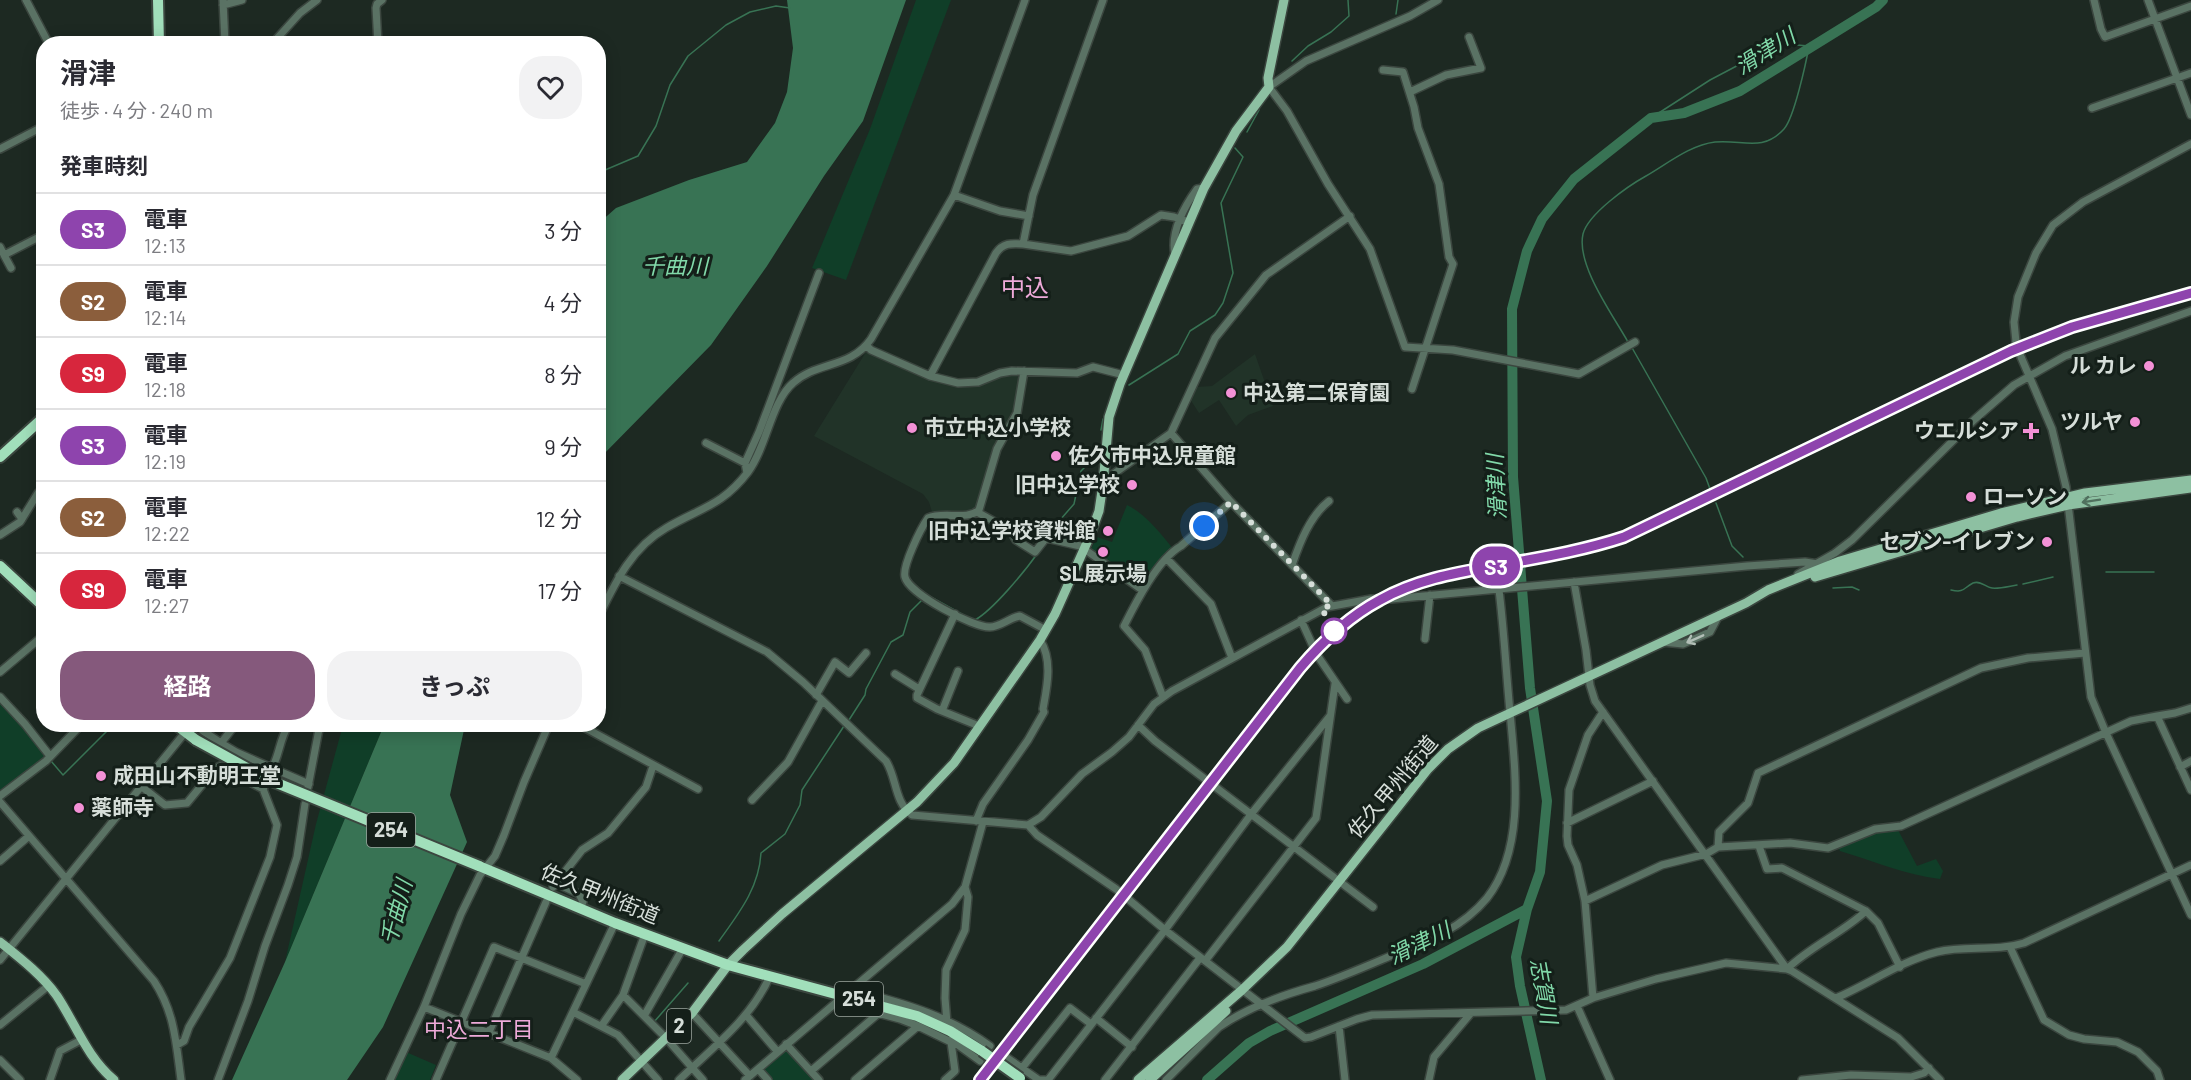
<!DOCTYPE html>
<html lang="ja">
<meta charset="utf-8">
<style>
body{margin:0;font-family:Barlow,"Noto Sans JP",sans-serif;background:#f2f2f3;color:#2b2b33;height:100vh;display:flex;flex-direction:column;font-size:22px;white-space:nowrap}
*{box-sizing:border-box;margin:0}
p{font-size:20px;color:#7c7c81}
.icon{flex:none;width:33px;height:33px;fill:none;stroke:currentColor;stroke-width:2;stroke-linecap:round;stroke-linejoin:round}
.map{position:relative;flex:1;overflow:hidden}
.details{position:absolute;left:36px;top:36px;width:570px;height:696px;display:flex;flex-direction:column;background:#fff;border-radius:24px;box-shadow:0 3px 15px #0003}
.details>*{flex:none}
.badge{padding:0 12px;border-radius:20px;font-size:21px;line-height:39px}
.you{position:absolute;width:30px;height:30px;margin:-15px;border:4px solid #fff;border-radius:50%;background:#1a73e8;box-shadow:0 0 0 9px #1a73e833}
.map>.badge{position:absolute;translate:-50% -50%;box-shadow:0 0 0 3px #fff}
h2{padding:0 24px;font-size:22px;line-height:54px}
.round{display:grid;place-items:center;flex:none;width:63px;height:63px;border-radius:24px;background:#f2f2f3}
.headline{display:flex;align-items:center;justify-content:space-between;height:102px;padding:0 24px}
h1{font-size:28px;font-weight:700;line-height:45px}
.action{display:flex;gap:12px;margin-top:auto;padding:12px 24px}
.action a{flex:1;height:69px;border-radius:24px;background:#85597c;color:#fff;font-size:24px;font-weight:700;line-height:69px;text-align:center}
.action a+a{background:#f2f2f3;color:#2b2b33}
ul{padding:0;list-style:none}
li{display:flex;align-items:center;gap:18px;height:72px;padding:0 24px;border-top:2px solid #e1e1e2}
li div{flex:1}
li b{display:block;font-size:22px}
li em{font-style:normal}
li .badge{min-width:66px;font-weight:700;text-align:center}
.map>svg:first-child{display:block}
</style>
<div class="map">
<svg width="2191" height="1080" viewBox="0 0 2191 1080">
<rect width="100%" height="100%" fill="#1d2922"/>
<path fill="#213328" d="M866,352L931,380L943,383L957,385L1014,374L1019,377L1013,410L997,441L975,510L932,512L929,502L923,494L814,436Z
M1255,354L1273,406L1248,415L1236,426L1219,400L1199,413L1190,399L1196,387L1212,386Z"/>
<path fill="#103e28" d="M916,0H951L846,280L812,268L870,129Z
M1127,505C1144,513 1161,533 1173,549L1145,585L1141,586L1090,551L1097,537L1112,542Z
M0,700L21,723L46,756V759L0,793Z
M343,725H384L285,962L316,824Z
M1897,828L1917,866L1936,859L1943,871L1940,879C1905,875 1874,861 1840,851L1838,846L1875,831Z
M788,1049L815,1080H770L763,1069L784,1050Z
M406,1052L436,1065L430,1080H393Z"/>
<path fill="#387354" d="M787,0H906L863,121L824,176L767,266L711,345L599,459V223L616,208L689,180L747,162L775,123L787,92L793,48Z
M384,725H465L450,795L467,842L383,1027L347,1080H232L285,962Z"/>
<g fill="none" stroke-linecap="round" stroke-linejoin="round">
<path stroke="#387354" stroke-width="1.5" d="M1396,14L1398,0
M268,44L297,11L311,0
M1292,61L1308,46L1331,32L1349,16L1348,0
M1247,132L1259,110
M598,173L638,156L656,126L670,85L688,56L726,25L750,12L776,6L790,8
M1628,342C1613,315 1576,265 1583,234C1588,214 1628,186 1646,176C1667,164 1690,145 1715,142C1742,139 1762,153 1784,129C1794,118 1806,63 1809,46L1785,44L1767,50L1710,80L1651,118
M1631,346L1706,478L1710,489
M1129,385L1178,354L1190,331L1215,315L1223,303L1233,273L1221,203L1243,157L1235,148
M1101,430L1103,419
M1716,503L1732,546L1743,557
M1050,536L1053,528L1074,504L1081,471L1098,454
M2106,572H2154
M2023,584L2053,577
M1833,588L1852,587L1859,590
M1951,590C1965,593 1963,588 1973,583C1981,580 1985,587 1992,588C1999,589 2010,586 2017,585
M929,596L969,618
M975,620C993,610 1025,571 1037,554
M849,720L865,695L866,689L891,642L903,635L910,612L922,600
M21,725L35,742
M51,761L63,775L114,724
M27,771L44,758
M719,941C739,913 759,888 761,853L785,834L800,805L802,790L844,726
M654,1022L688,983"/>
<path stroke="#387354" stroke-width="10" d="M1207,1080L1249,1043L1270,1031L1423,964L1527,909
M1541,1080L1520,986L1516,957L1527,909L1540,872L1547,801L1530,688L1513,477L1512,309L1527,251L1542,219L1574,179L1651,118L1684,113L1740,91L1876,7L1883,0"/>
<g stroke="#3b463f" stroke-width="10">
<path id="minor" d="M26,0L49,44
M223,0L225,44
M1438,0L1410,16L1306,61L1269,87L1287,111L1328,184L1370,249L1405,347L1453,350L1579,374L1635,342
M2094,0L2101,29L2105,37L2191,6
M2148,0L2191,115
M223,5L242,0
M272,44L300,13L317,0
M378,44L376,8L377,4L382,0
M1383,70L1403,72L1414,107L1418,128L1439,184L1449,257L1453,264L1412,389
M1410,92L1446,75L1481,68L1469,37
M2092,108L2191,73
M0,149L44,126
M954,195L1000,211L1029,216
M1023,244L1071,251L1128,236L1161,215L1174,217L1189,222
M0,247L4,255L39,237L44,244
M4,255L11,268
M1175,255C1170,231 1184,207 1197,189L1204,188
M42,328L44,330
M2016,342L2014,322L2018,297L2036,253L2053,225L2083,202L2191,144
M867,346L871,350L930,376L958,383L978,382L1000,373L1012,371L1077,373L1093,367L1124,375
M2021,357L2052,429L2066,487L2091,697L2106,733L2191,915
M1024,371L1017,413L997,449L979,510C967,521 943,511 928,518C921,528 902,566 905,577C909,594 974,628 990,627C1000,627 1009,618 1020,616L1046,630
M930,376L996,253C1003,243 1011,243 1023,244L1033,195L1103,0
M1171,433L1231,502L1331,605
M706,443L745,463
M747,473L745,463L759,432L819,273
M1104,477L1112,475L1171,433L1215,338L1266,275L1350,216
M977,512L1011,531L1016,540L1035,552L1046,538L1080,546L1142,590
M22,519L38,493L44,489
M0,535L20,522L22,519L17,512
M1167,559L1211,604L1232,658
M1292,565C1300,542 1310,516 1329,501
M1798,574L1835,553L1852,540L1975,419L2014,385L2065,356L2191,311
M619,576L767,652L803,682L886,761C897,778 894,802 912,815L1028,825L1037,835L1116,889L1165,930L1305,1038L1311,1037L1357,1019L1372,1015L1566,1010L1593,998L1656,979L1726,963L1787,969L1792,971L1898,1038L1940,1080
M1574,582L1586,650L1590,685L1595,701L1787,969
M955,614L917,695V698L937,709L979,726
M598,618C615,583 631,548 666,528C700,508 722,506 748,472C767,446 771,402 793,383C817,361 850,369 871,339L954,195L1025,0
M1301,620L1317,655L1347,699
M1425,639L1430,595
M1662,642L1683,644L1710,632L1719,615
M0,672L44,635
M895,674L919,689
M816,695L835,662L849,673L866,653
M0,697L25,724L50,756
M1163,697L1145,650L1124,626C1136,602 1158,559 1181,546L1231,502
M942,711L958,671
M2157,716L2175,713L2191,708
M236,724L221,743L236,752L272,768C280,754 279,740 289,724
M578,724L698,789
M1138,725L1155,741L1373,907
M203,731L221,743
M2180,767L2191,761
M142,787L165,805L187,803L215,769L220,766L263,789
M308,787L320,724
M0,796L46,761L82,724
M752,800L788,762L822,701
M0,802L154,981C175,1013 176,1043 181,1080
M976,821L983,804L1028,740L1044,712L1043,709C1047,687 1053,660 1040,640
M1567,823L1653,781
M1028,825L1041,817L1082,774L1112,752L1129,737L1154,704L1172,691L1327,607L1371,599H1391L1747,566L1805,562L1818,564
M1759,846L1767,869L1782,868L1866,911L1878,923L1900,967
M1718,847L1719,832L1748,803L1758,773L1981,668L2028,658L2085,653
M0,861L29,836
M556,883L579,894L583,902L580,908
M553,887L582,850L608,833L646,787L653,766
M1585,901L1662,865L1706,854L1718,847L1790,843L1828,848L1875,829L1901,826L2131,721L2157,716L2191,790
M2010,947L2044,1020L2069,1035L2084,1039L2117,1042L2138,1052L2157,1071L2160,1080
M0,960L192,724
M1205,961L1316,818L1335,684
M1787,969C1811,946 1842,933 1866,911
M853,989L860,992C907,1004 950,1017 990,1046
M623,995L666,1038L703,1080
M1593,998L1585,901L1577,865L1568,845L1567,836L1569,790L1588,735L1603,712
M1836,998C1869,984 1901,961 1937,952C1966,945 1995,952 2024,943L2191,865
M836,1002L900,1019L918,1026
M1577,1006L1610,1080
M424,1007L551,1058L577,1080
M573,1012L618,1035L658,1080
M692,1013L750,1076
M746,1015L777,1051
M644,1016L683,948
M1096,1018L1132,1047
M947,1023L945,998L946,970L965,930L968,897L965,887
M0,1025L48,986
M602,1025L623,995L645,934
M1339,1026L1345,1080
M489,1032L546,902
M951,1040L980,1061
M786,1044L819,1080
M177,1045L184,1041L189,1027L230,958L270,857L277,825L263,789L272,768L309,784
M1006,1057L1039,1080H1045
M551,1058L615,923
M0,1060L20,1080
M1022,1068L1070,1008L1091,1024
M758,1069L768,1080
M811,1071L879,1013
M50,1080L60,1051L81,1040
M218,1080L248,1001L265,946L288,885L297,857L305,804
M390,1080L424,1007L461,914L480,875L495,856L504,835L524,782L549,724
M436,1080L494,947L586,984
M679,1080C712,1048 751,1019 770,976
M745,1080L952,904L965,887L983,822
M855,1080L918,1026L951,1042L955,1071L945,1080
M1048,1080L1165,930L1252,813L1330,716
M1105,1080L1200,958
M1166,1080L1219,1027C1247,1008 1282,995 1315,986C1342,977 1369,965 1395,954C1430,941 1463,927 1487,898C1526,848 1515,770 1510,712C1506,671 1504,630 1499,590
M1429,1080L1434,1057L1471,1013
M1802,1080L1851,1075L1911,1077L1924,1073L1929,1068"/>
</g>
<g stroke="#3b463f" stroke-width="12">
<path id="major" d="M1815,577L2017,517L2068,505L2191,488
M0,942C20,958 42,975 57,996C76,1025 87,1057 114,1080
M622,1080L692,1013L728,965L743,950L782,914L917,802L954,763L1040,640L1055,614L1089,538L1099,511L1103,484L1109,417L1120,384L1204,188L1236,131L1269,87L1268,78L1284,0
M1138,1080L1242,990L1287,947L1428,769L1448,749L1478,728L1746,603L1768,590L1840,561L2001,513L2085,493L2191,480
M1150,1080L1226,1011"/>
</g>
<g stroke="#3b463f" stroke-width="14">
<path id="highway" d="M158,0L159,44
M0,457L44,417
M0,566L44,607
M175,724L196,740
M479,866L615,923L728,965L917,1016L950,1031L982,1051"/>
</g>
<use href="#minor" stroke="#5a7264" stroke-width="7"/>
<use href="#major" stroke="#8dc0a2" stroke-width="9"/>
<use href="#highway" stroke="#a1dfbb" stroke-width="10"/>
<g stroke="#7f8983" stroke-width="4">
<path id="rail" d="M980,1080L1300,668C1323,641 1348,617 1380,600C1417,579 1458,573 1499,566C1541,558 1584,551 1624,537L2011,351L2072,327L2191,293"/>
</g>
<use href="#rail" stroke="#141f19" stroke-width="1.5" stroke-dasharray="4.5" stroke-linecap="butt"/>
<g stroke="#3b463f" stroke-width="10" stroke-linecap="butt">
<path id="minor-bridge" d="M2016,342L2021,357"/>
</g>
<g stroke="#3b463f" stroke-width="14" stroke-linecap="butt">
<path id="highway-bridge" d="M196,740L267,779L479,866
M982,1051L1020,1078"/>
</g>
<use href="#minor-bridge" stroke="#5a7264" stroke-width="7"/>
<use href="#highway-bridge" stroke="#a1dfbb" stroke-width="10"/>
</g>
<defs><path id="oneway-shaft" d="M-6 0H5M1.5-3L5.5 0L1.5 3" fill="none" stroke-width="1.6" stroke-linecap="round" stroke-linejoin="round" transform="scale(1.5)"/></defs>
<use stroke="#50705e" href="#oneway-shaft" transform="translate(2091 501) rotate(171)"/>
<use stroke="#b1beb6" href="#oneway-shaft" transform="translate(1695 639) rotate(156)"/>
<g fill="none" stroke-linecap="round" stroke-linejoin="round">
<g stroke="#fff" stroke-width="14">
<path id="line" d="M980,1080L1300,668C1323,641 1348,617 1380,600C1415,580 1455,573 1494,566C1538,558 1582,551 1624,537L2011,351L2072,327L2191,293"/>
</g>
<use href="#line" stroke="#8e44ad" stroke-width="9"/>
<path stroke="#d6ded9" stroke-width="6" stroke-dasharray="0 10.8" d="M1204,526L1231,502L1325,598L1331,605L1322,609L1334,631"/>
</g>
<g fill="#f391d6" stroke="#141f19" stroke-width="2">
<circle cx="2149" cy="366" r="6"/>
<circle cx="1231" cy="393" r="6"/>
<circle cx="2135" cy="422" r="6"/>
<circle cx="912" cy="428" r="6"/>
<path d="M2028 422h6v6h6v6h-6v6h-6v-6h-6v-6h6z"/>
<circle cx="1056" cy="456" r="6"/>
<circle cx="1132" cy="485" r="6"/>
<circle cx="1971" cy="497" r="6"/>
<circle cx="1108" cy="531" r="6"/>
<circle cx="2047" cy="542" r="6"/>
<circle cx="1103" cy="552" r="6"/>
<circle cx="101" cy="776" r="6"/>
<circle cx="79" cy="808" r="6"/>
</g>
<circle fill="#fff" stroke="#8e44ad" stroke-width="3" cx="1334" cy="631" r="12"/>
<g text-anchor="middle" stroke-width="6" stroke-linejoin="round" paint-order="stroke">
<g fill="#141f19" stroke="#9ca59f" stroke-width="1.5">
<rect x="367" y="813" width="48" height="34" rx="4.5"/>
<rect x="835" y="982" width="48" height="34" rx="4.5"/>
<rect x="667" y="1009" width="24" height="34" rx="4.5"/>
</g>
<g font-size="20" font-weight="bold" fill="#d6ded9">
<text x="391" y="837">254</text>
<text x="859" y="1006">254</text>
<text x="679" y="1033">2</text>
</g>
<g font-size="21" font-weight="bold" fill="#d6ded9" stroke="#141f19" text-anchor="end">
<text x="2137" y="373">ル カレ</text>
<text x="1243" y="400" text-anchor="start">中込第二保育園</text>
<text x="2123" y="429">ツルヤ</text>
<text x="924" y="435" text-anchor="start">市立中込小学校</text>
<text x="2019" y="438">ウエルシア</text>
<text x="1068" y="463" text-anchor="start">佐久市中込児童館</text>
<text x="1120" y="492">旧中込学校</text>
<text x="1983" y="504" text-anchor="start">ローソン</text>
<text x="1096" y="538">旧中込学校資料館</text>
<text x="2035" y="549">セブン-イレブン</text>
<text x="1103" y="581" text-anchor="middle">SL展示場</text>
<text x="113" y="783" text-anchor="start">成田山不動明王堂</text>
<text x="91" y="815" text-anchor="start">薬師寺</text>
</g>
<g font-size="21" fill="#d6ded9" stroke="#141f19">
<text transform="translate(1393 787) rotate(-50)" y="7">佐久甲州街道</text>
<text transform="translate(600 894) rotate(22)" y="7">佐久甲州街道</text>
</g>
<g font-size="22" font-style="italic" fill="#81d9a9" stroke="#141f19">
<text transform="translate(1765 51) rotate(-32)" y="8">滑津川</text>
<text x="675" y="274">千曲川</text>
<text transform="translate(1496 487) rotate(-93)" y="8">滑津川</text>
<text transform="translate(396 912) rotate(-75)" y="8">千曲川</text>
<text transform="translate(1419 943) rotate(-26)" y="8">滑津川</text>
<text transform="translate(1544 991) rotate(80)" y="8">志賀川</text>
</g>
<g font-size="22" fill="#eeaad9" stroke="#141f19">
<text x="479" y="1037">中込二丁目</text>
</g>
<g font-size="24" fill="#eeaad9" stroke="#141f19">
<text x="1025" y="296">中込</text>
</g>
</g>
</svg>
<div class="you" style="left:1204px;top:526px"></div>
<b class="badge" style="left:1496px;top:566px;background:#8e44ad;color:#fff">S3</b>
<section class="details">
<div class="headline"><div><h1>滑津</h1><p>徒歩 · 4 分 · 240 m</p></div><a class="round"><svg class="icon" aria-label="heart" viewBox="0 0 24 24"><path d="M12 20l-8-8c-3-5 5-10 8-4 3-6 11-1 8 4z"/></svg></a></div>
<h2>発車時刻</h2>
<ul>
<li><span class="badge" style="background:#8e44ad;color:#fff">S3</span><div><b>電車</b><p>12:13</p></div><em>3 分</em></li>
<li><span class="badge" style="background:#8b5e3c;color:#fff">S2</span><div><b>電車</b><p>12:14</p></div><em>4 分</em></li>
<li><span class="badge" style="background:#d7263d;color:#fff">S9</span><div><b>電車</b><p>12:18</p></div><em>8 分</em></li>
<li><span class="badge" style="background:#8e44ad;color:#fff">S3</span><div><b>電車</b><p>12:19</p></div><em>9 分</em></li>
<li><span class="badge" style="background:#8b5e3c;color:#fff">S2</span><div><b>電車</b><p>12:22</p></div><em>12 分</em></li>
<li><span class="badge" style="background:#d7263d;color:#fff">S9</span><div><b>電車</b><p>12:27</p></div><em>17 分</em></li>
</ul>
<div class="action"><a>経路</a><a>きっぷ</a></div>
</section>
</div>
